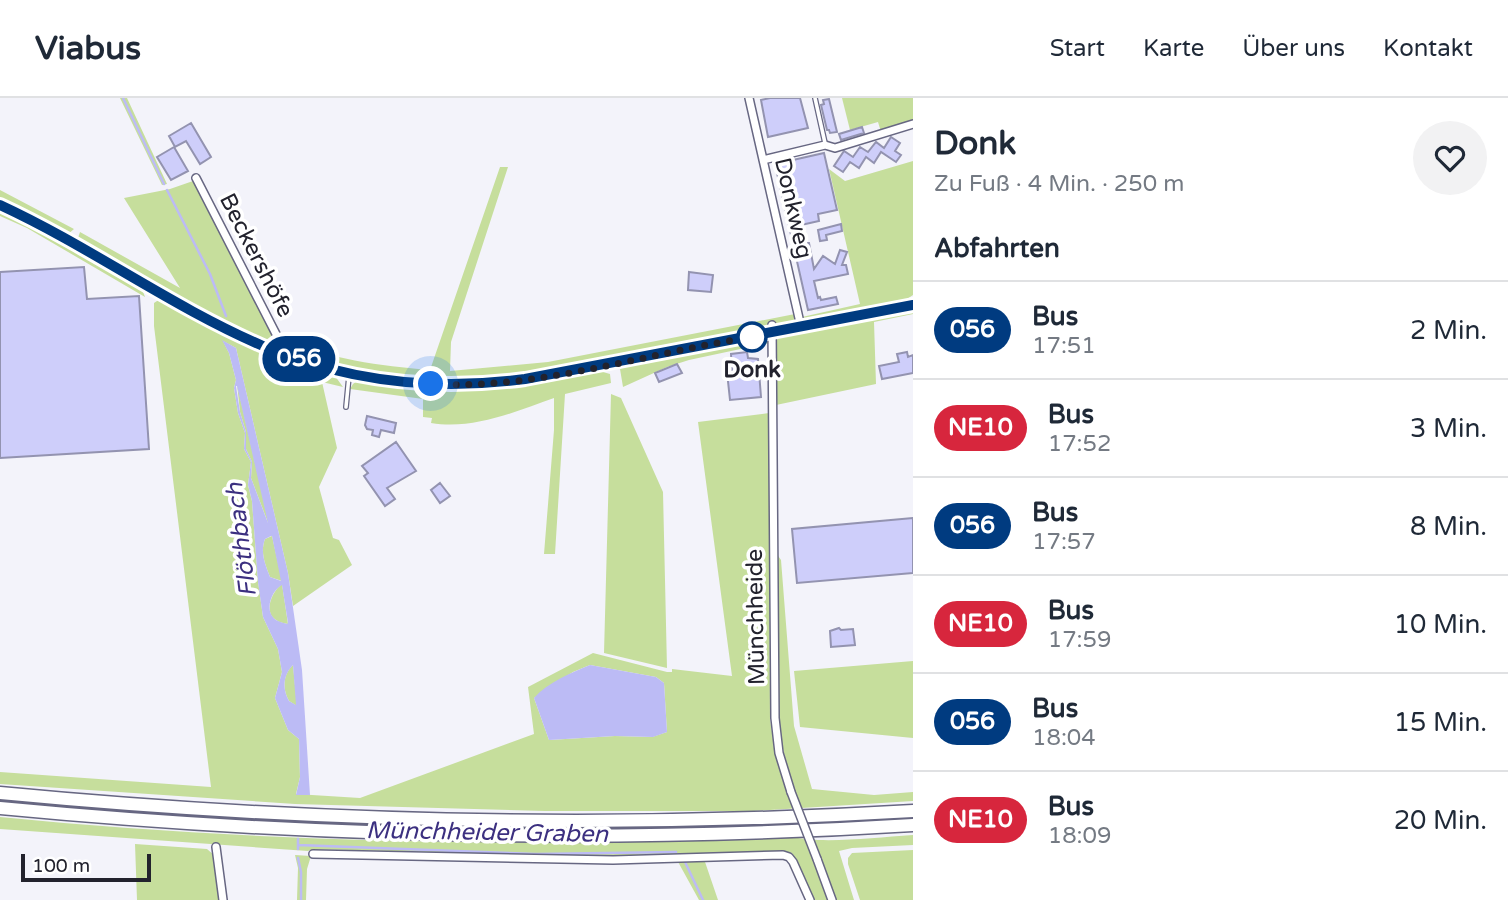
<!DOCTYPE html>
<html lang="de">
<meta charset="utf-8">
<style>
body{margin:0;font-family:"Varela Round",sans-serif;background:#f2f2f3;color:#1f2937;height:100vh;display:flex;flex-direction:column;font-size:26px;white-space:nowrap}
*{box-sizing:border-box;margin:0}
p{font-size:23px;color:#747a83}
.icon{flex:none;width:38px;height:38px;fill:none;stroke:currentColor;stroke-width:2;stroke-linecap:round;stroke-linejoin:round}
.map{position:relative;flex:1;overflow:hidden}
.drawer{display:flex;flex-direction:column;background:#fff;width:595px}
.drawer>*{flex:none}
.badge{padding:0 14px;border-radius:23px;font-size:24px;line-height:46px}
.scale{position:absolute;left:21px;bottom:18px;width:130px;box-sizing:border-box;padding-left:7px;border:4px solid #22222d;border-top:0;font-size:19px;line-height:24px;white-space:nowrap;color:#22222d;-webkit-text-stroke:5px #fff;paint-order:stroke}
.you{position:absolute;width:35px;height:35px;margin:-18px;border:5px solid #fff;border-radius:50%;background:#1a73e8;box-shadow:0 0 0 10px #1a73e833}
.map>.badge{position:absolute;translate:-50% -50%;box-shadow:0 0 0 4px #fff}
h2{padding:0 21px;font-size:26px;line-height:63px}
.round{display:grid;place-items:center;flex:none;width:74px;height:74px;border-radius:37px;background:#f2f2f3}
.headline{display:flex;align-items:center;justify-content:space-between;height:119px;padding:0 21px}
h1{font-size:33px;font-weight:700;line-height:52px}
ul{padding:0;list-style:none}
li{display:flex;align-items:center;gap:21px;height:98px;padding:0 21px;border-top:2px solid #e0e1e3}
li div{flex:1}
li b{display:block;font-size:26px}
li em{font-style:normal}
li .badge{min-width:77px;font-weight:700;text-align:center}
header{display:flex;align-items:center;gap:42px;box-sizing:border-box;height:98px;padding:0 35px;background:#fff;border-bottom:2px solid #e0e1e3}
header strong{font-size:33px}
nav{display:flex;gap:38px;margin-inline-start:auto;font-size:24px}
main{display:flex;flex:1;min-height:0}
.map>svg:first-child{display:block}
</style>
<header>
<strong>Viabus</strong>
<nav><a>Start</a><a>Karte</a><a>Über uns</a><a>Kontakt</a></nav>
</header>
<main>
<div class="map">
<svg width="913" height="802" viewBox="0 0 913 802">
<rect width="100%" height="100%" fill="#f3f3fa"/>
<path fill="#c6de9c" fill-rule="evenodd" d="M120,0H127L167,86L162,87Z
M842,0H913V25L881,34L878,24L850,32Z
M913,63V197L904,203L808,222L802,219L860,206L829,71L845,83Z
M500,69H508L451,244L450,273L548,264L795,216L794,224L513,278L428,282L359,274L291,253L282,241C329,261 380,268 430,272Z
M193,83L273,237V243L270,245C202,217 140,179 77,143L80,134L180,190L124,100L170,91Z
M0,92L74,131L67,137L0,104Z
M0,114L36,130L142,191L145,199L27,130L0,118Z
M160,201L236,242L335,278L343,289L322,284L337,350L319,389L333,440L339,442L352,467L293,508L288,475L236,250L223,243L229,255L236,282L234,290L238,315L245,335L244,351L251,364L248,387L252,403L258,483L263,519L278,551L282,574L275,600L288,632L299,641L300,679L296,696L360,700L534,636L528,589L593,555L667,574H672V571L732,578L698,324L769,315L770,622L775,654L786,692L794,691C768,620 777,531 776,455L781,462L794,628L812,691L874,697L913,694V703L753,713H545L295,706L0,686V674L211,689L154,228V205ZM590,567L656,579L664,585L667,634L652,639L615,638L549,642L534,600L573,574Z
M913,211V216L874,224L876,286L776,307V244L779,238Z
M763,240L769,245L689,262L667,269L623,289L620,271L626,267Z
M596,272L610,276L611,285L565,296L555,456H544L554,332V300C515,314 473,332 431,325L432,320L423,319V301L350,291L353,286L357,283C438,294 517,293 596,272Z
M237,286L270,430L251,380L252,364L246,351V334L240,314Z
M611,296L621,300L663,394L667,570L604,555Z
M272,438L282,483L270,479C265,466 260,454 265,441Z
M282,486L288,526C284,525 280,525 276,522C263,514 272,493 282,486Z
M913,563V640L800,629L794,573Z
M293,567L297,608L289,603C282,591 283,576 293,567Z
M0,719C261,745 524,749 787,740C797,739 807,742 818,742C850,743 882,739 913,737V747L852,750L839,753L854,802H836L820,759H812L828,802H813L792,755L787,754L633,759L313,751L308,753L0,731Z
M135,746L207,751L215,758L220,802H137Z
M913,752V802H860L848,766V760L852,755Z
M295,757L311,758L307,771L306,802H297L298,770Z
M704,761L718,802H699L677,762Z"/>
<path fill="#bcbbf5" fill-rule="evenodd" d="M222,242L236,250L288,475L302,572L310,697H296L300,679L299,641L288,632L275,600L282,574L278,551L263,519L258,484L252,403L248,387L251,364L244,351L245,335L238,315L234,290L236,282L229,255ZM236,288H237L268,425L251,380L252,364L246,351V334L240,314ZM271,438H272L281,483L270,479C265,466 260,454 265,441ZM282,487L288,525L287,526C287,526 277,523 276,522C263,513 272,492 282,487ZM293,567L296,607L289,603C282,591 283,577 293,567Z
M590,567L656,579L664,585L667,634L653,639L615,638L549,642L534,600C548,584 571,575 590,567Z"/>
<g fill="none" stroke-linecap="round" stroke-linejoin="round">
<path stroke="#bcbbf5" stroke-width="2.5" d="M123,0L164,86
M167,92L210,176L226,218
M298,747L536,756L676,754
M298,751V741
M298,760L301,774V802
M685,764L703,802"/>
</g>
<path fill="#cecefa" stroke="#9393b0" stroke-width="2" d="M770,0H800L808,30L768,39L761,2Z
M829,1L837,34L830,35L829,32H827L821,7L824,6L823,2Z
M191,25L211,59L200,66L186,43L175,49L169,38Z
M862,29L864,35L841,42L839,36Z
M891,39L900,45L895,53L901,57L896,64L881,54L874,65L866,59L859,70L850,64L843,74L834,68L844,53L853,59L860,49L868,54L876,44L884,50Z
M174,49L188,73L171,82L157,59Z
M824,55L837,112L818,116L819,123L801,127L805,145H809L814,171L823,158L835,166L840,152L847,154L842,167H846L848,176L814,183L818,200L820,199L821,202L836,199L838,206L808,212L775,66Z
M841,126L842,133L826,137L827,142L820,143L818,132Z
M84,169L87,201L139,198L149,351L0,360V174Z
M689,174L713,177L711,194L688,192Z
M747,254L748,260L758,261L761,299L730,302L727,274L732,273L731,256Z
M907,254L908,259L913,257V275L882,281L879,268L899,264L897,256Z
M677,266L682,275L659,284L655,275Z
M367,318L396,325L394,335L381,332L379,339L372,337L373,332L367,331L365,327Z
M396,344L416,373L387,390L395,401L385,408L364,378L368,375L362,368Z
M440,385L450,398L440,405L431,392Z
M913,420V475L797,485L792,431Z
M839,530L841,532L853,531L855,547L831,549L830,533Z"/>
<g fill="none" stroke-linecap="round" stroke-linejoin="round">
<g stroke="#676782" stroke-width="6">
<path id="lane" d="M815,0L825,45
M346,309L349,278"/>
</g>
<g stroke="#676782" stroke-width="10">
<path id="street" d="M749,0L801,229
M763,62L825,47L835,50L913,26
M196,80L276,236L279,254
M772,227L775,620L779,655L791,694
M216,749L223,802
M313,756L613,762L783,757L789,759L793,764L810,802
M817,761L832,802"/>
</g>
<g stroke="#676782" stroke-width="12">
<path id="secondary" d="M0,107C91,149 172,209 263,248C347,283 435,293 525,281L913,207"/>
</g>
<g stroke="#676782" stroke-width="15">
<path id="highway" d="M0,695C303,724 609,731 913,713
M0,710C303,739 609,746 913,727"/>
</g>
<use href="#lane" stroke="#fff" stroke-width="3.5"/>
<use href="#street" stroke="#fff" stroke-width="7"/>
<use href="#secondary" stroke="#fff" stroke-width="10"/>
<use href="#highway" stroke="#fff" stroke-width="12"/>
<g stroke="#676782" stroke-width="10" stroke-linecap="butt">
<path id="street-bridge" d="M791,694L817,761"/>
</g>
<use href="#street-bridge" stroke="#fff" stroke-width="7"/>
</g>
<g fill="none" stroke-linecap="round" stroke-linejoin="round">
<g stroke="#fff" stroke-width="16">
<path id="line" d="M0,107C91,149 172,209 263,248C347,284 435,293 525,281L913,207"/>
</g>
<use href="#line" stroke="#003b80" stroke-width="10"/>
<path stroke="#22222d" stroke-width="7" stroke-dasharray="0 12.6" d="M431,286C539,292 646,255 752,239"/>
</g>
<circle fill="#fff" stroke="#003b80" stroke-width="3.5" cx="752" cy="239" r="14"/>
<g text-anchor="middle" stroke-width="7" stroke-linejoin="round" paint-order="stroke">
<g font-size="23" fill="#22222d" stroke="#fff">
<text transform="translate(794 110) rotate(77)" y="8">Donkweg</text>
<text transform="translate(257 157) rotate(63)" y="8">Beckershöfe</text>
<text transform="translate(755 519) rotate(-91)" y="8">Münchheide</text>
</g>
<g font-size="23" font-weight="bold" fill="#22222d" stroke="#fff">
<text x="752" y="279">Donk</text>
</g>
<g font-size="24" font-style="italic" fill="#3c3080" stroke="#fff">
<text transform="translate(241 442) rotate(-97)" y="8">Flöthbach</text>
<text transform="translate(487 734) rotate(1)" y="8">Münchheider Graben</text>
</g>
</g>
</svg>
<div class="scale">100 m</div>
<div class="you" style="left:431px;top:286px"></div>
<b class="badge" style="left:299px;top:261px;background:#003b80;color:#fff">056</b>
</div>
<section class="drawer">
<div class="headline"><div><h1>Donk</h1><p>Zu Fuß · 4 Min. · 250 m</p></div><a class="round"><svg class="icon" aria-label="heart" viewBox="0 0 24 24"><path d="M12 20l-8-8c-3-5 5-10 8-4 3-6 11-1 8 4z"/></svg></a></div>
<h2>Abfahrten</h2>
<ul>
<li><span class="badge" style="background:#003b80;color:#fff">056</span><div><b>Bus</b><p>17:51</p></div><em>2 Min.</em></li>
<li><span class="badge" style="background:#d7263d;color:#fff">NE10</span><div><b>Bus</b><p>17:52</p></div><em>3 Min.</em></li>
<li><span class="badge" style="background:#003b80;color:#fff">056</span><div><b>Bus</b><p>17:57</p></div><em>8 Min.</em></li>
<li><span class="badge" style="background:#d7263d;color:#fff">NE10</span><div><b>Bus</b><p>17:59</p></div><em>10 Min.</em></li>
<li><span class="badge" style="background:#003b80;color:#fff">056</span><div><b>Bus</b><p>18:04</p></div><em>15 Min.</em></li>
<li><span class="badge" style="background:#d7263d;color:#fff">NE10</span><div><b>Bus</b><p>18:09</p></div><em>20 Min.</em></li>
</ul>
</section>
</main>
